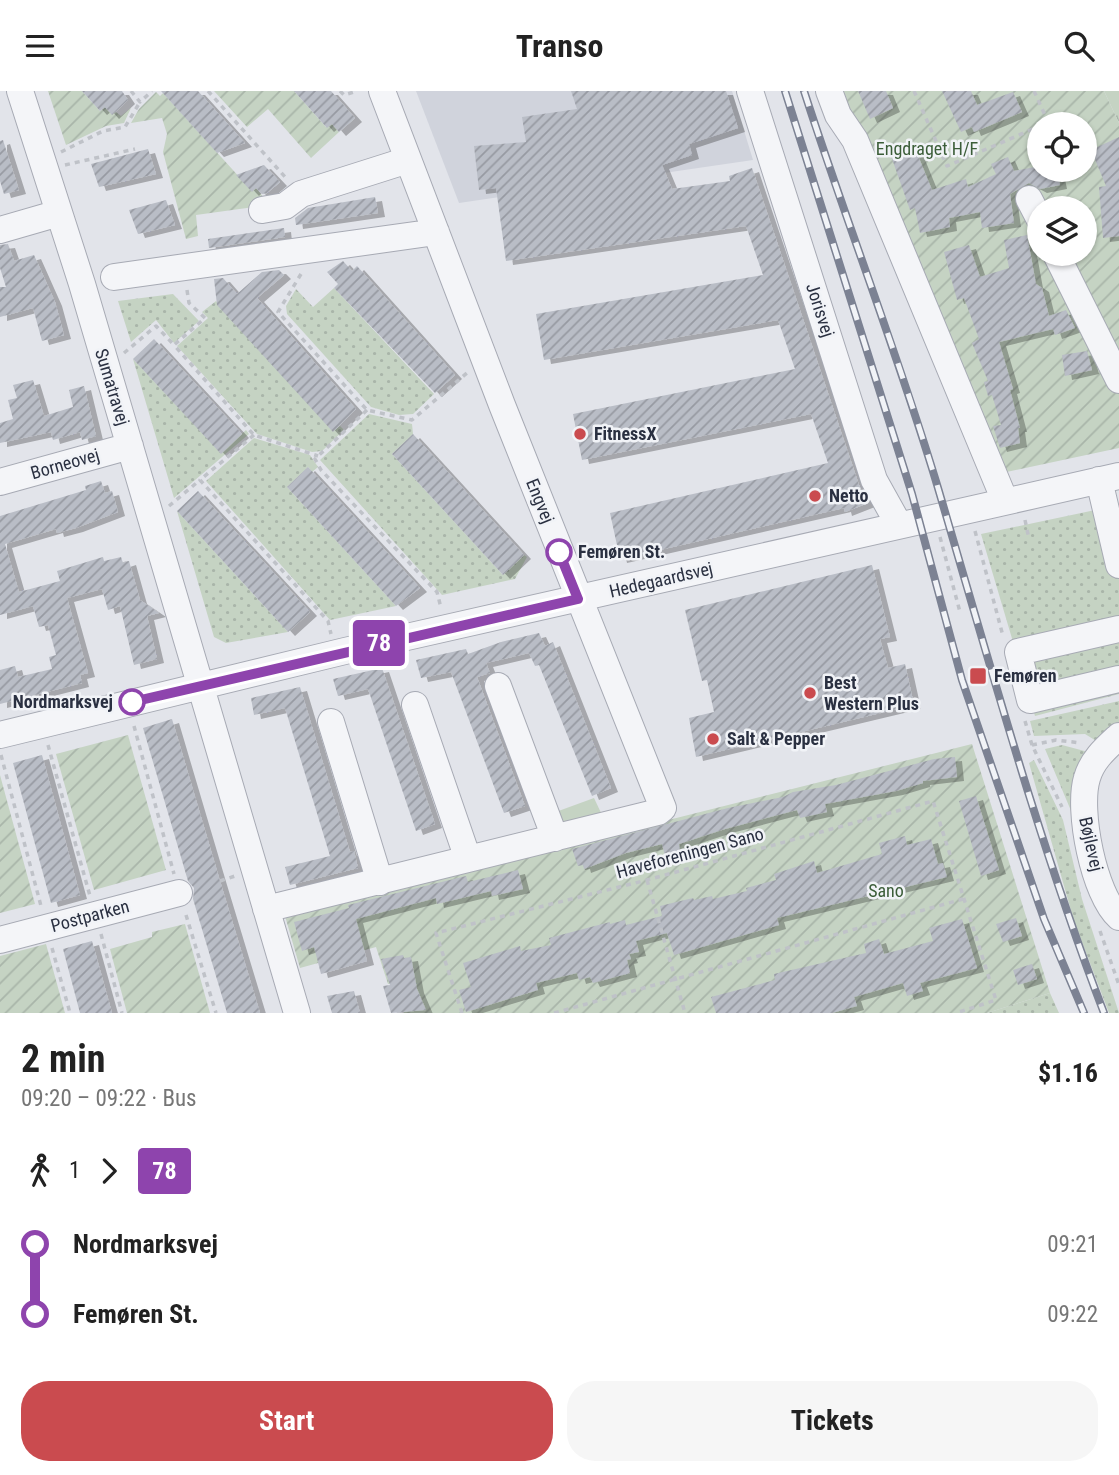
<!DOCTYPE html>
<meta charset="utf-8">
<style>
body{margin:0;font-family:"Roboto Condensed",sans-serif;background:#f6f6f6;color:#222;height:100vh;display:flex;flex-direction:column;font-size:26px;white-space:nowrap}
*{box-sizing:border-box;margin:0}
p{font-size:23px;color:#767676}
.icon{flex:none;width:38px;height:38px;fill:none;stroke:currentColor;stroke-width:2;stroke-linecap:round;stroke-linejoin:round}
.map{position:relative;height:922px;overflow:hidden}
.side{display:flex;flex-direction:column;background:#fff;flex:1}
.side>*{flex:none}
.badge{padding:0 14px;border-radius:5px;font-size:24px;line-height:46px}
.buttons{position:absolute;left:1027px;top:21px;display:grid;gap:14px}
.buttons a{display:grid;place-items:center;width:70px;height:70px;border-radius:50%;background:#fff;box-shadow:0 2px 5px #0004;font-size:35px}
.map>.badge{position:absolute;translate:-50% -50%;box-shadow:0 0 0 4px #fff}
.legs{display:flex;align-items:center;gap:10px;height:77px;padding:0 21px;font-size:23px}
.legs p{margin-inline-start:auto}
.overview{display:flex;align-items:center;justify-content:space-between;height:119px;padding:0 21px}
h1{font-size:38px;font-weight:700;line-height:52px}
.button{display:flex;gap:14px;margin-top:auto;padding:14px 21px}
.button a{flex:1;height:80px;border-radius:28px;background:#ca4b4f;color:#fff;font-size:28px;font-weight:700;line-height:80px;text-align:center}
.button a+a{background:#f6f6f6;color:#222}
ul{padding:0 21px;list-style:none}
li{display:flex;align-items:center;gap:24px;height:70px;font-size:26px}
li i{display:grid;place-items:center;width:10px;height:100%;margin:0 9px;background:currentColor}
li i::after{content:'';width:18px;height:18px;margin:-9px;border:5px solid;border-radius:50%;background:#fff}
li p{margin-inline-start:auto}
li:first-child i{background:linear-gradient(#0000 50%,currentColor 0)}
li:last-child i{background:linear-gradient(currentColor 50%,#0000 0)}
header{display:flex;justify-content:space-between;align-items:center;height:91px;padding:0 21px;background:#fff;font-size:32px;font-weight:700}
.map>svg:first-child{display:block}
</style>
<header><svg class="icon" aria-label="menu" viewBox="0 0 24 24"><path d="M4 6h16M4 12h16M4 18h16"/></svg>Transo<svg class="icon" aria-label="search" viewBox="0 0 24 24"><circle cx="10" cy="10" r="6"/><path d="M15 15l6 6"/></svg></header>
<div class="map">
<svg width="1119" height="922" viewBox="0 0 1119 922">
<defs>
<pattern id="grass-dots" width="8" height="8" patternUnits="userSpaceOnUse" patternTransform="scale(1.75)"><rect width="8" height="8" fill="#c5d3c3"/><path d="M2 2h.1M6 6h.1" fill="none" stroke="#a9b5a9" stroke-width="1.8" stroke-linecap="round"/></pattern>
<pattern id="park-tufts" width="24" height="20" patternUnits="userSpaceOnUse" patternTransform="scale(1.75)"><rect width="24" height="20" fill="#c5d3c3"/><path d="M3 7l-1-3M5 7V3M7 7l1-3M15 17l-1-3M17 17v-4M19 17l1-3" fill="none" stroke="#a9b5a9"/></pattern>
<pattern id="garden-furrows" width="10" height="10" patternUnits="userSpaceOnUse" patternTransform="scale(1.75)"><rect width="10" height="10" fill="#c5d3c3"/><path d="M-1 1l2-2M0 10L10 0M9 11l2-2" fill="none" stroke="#a9b5a9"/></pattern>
<pattern id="building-hatch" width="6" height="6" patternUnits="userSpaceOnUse" patternTransform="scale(1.75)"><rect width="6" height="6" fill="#b9bdc6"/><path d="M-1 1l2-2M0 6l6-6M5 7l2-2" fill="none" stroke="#979aa2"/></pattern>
<filter id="shadow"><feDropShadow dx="7" dy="4" stdDeviation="0" flood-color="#0004"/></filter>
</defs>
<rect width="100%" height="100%" fill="#e2e4ea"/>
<path fill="#d0d3dc" d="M416,0H732L753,69L459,112Z"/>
<path fill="url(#grass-dots)" d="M334,197L434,303L413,323L399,324L371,316L287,223L286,215L296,198L313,216Z
M173,203L199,230L174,252L156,229L131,251L118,210Z
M216,210L333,340L340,335L344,339L322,360L312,361L257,343L177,255L208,227L202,221Z
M133,268L221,362L246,339L249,343L174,407Z
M369,323L412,333L413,343L392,363L503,484L524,464L527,466L515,488L442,504L320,369Z
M254,347L310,364L318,376L312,381L308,376L287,396L396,515L330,529L206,390Z
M1119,414V603L1035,625L981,443Z
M177,420L288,541L226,552L214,546Z
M1119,610V634L1098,651L1085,643L1034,645L1030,630Z
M1062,654L1092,662L1077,734L1045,658Z
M1034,669L1063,729L1082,808L1119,922H1109L1074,830L1029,672Z
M1050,902L1059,922H987Z"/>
<path fill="url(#park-tufts)" d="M1104,0H1119V32Z"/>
<path fill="url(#garden-furrows)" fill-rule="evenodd" d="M48,0H82L100,20L105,16L112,23L116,21L121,25L131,17L124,32L106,35L66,54Z
M214,0H294L326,36L332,33L339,41L311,67L268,18L247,36Z
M828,0H1104L1119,32V357L1002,382ZM1040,33H1085V79H1040ZM1040,117H1085V163H1040Z
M156,1L160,5L163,2L252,100L256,97L264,107L254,116L196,124L198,145L186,148L163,61L167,43L162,27L131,32L139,18Z
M128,644L166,779L94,799L56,663Z
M972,653L1050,902L987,922H404L395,892L388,893L376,856L300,877L285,825Z
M0,684L35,813L0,822Z
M185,833L210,922H127L110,858L152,846V841Z
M46,853L65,922H0V865Z"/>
<path fill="#c5d3c3" d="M594,707L603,726L558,736L553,722Z"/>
<path fill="url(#building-hatch)" filter="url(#shadow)" d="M82,0H122L128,9L112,24L105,16L100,20Z
M161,0H198L245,52L217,62Z
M294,0H331L355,27L339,41L332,33L327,37Z
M571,0H726L738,37L689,53L692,64L662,74L672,98L730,90L729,85L752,77L859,394L868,412L845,421L844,417L620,468L610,422L828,372L811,323L582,369L573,323L795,278L778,229L544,269L536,223L763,184L746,135L506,170L496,97L479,99L474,55L526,51L522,26L577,18Z
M858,0H886L893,17L870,28Z
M942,0H971L977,14L1013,1L1022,21L974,41L972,36L961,41Z
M1119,46V145L1103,147L1099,96L1106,95L1091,59Z
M3,49L19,99L4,103L0,90V50Z
M914,55L932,99L966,88L968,96L996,83L991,73L1008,66L1014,80L1040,75V79H1057L1060,94L1040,98L1029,92L1010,103L1014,132L982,137L980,121L949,127L950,136L920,142L915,117L910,119L891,65Z
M148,58L156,83L99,96L91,73Z
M264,74L280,91L267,102L262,103L256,97L252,101L236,84Z
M375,106L378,122L296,134L295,127L308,117Z
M166,109L175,134L138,143L129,119Z
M284,137L285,146L209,157L208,148Z
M1027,144L1036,193L1042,197L1049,225L1066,219L1075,237L1055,244L1053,238L999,251L1013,298L1010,299L1020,337H1018L1020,352L1000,357L993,335L1001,334L992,304L988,305L984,291L988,290L972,252L979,248L964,207L957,209L944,161L969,154L980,186L1009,177L1004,149Z
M8,153L14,170L34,164L55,211L64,244L42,250L33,217L0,226V196H6L0,177V154Z
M343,170L352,180L357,175L455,284L435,302L334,197L338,193L327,181Z
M279,179L284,184L257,207L356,318L333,341L217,214L214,188L223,187L237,203L262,181Z
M154,248L242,343L221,363L133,268Z
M1087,260L1092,279L1065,285L1062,264Z
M33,289L44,325L73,316L69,299L84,295L96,345L82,349L80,341L53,349L51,341L0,352V332L13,328L8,309L17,307L13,294Z
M413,343L524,464L503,484L392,363Z
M308,376L420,497L396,515L287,396Z
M101,390L105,402L112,400L118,421L76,437L57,442L56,438L5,453L19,501L60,490L57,480L103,466L104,470L121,466L123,472L129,470L140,509L159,522L147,525L157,568L134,574L120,515L108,519L102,498L67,507L88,582L80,584L82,592L0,613V579L15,575L18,586L52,578L49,566L56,564L48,534L39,536L33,515L0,524V425L86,399L85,395Z
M198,400L310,521L288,541L177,420Z
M872,474L890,546L880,548L888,577L905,573L914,614L696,666L689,627L714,621L707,589L702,590L685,519Z
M539,542L545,555L553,551L611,697L592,705L539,574L535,575L529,562L486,572L490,582L477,586L525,715L504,722L451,581L421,587L416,569L466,558L468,563L501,551Z
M382,577L435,733L416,740L368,598L338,605L333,588Z
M300,596L350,761L354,760L358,777L290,794L285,776L330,765L285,617L254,624L251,607Z
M172,628L220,790L260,922H227L193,808L194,797L188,790L143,637Z
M42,664L80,804L51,812L13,672Z
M955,666L957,686L923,690V692L896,700L825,713L827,721L800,727L797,719L725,738L679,753L680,761L665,765L662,753L626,762L584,778L583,774L578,775L572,758L728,717L783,706L793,701L836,694L934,668Z
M976,705L999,779L981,785L959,710Z
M905,745L907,754L931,748L938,773L943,772L947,786L777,827L779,834L674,864L667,842L636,850L639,861L629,863L631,868L627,869L630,882L593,892L590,886L579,889L577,882L536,892L538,899L466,921L459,899L471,896L463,872L520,855L521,860L551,854L549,847L610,831V833L625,829L626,834L662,825L660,815L693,807L694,809L712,805L713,808L747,800L746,797L776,789L774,783L814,770L817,782L882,763L879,752Z
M518,779L523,798L492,805L491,800L437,813L436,807L356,828L367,870L321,883L314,856L302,860L294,831L349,817L348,814L466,785L468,791Z
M1016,827L1022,845L1003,851L996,833Z
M962,828L977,877L920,892L923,900L907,905L903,892L854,906L857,915L832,922H716L711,906L775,889L774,883L866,862L864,853L879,848L884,863L933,850L929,837Z
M92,850L112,922H80L63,858Z
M403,864L404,867L411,866L417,898L426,919L391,922L383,895L390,894L381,868Z
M1032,873L1037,888L1018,894L1013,879Z
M354,900L360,922H332L327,905Z"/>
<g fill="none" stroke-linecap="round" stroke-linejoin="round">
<g stroke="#a7aab4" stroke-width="28">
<path id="minor" d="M20,0L82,193L297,922
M750,0L874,389L899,434
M829,0L838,24L855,49L1005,410
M1029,108L1040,129
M262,119L285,115L301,103L408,69
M0,139L59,122
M1056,163L1119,289
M114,186L436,141
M1099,389L1119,474
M0,391L130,355
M1119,538L1018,561L1030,609L1119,588
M498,595L555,747
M415,614L468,768
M331,631L380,791
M0,644L345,560L1119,385
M1119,645C1106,657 1092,669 1087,687C1077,719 1094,804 1119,826
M266,818L658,721L663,717L502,314L382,0
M0,849L179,802"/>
</g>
<path stroke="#bfc2c8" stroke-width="3.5" stroke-dasharray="5 5" stroke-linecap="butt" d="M131,0L140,11L152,0
M208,0L286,87
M340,0L344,4L357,0
M914,0L947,75L1040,35
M1034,0L1049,33
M61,61L103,40L125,36L140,11
M65,74L135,58
M301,183L278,221L367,319L412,329L468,281
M187,199L189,212L205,227L174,254L254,344L318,365
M124,262L156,235L174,254
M367,319L315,368L321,379L437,501L441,517
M254,344L200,389L328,530L331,543
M169,415L200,389
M1025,429L1029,448
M975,440L1003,545
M940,446L960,521
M1025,630L1032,654L1062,716
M134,635L174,783
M48,654L90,805
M1032,654L1056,649L1081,652
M1,664L41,815
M647,789L685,922
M220,790L235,785
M186,824L216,922
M1100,840L1119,894
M101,843L122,922
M52,857L70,922
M462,922L436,842L647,789L933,710L996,909L956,922
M554,922L963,808"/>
<use href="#minor" stroke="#f4f5f8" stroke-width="26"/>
<g stroke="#7c8293" stroke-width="8">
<path id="rail" d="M785,0L912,403L962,589L1044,828L1084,922
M804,0C847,133 898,263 938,397C990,573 1038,750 1104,922"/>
</g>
<use href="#rail" stroke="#f1f3f7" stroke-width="5" stroke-dasharray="16" stroke-linecap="butt"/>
</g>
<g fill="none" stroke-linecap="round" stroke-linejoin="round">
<g stroke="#fff" stroke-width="16">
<path id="line-1" d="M132,611L578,508L559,461"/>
</g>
<use href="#line-1" stroke="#8e44ad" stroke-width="10"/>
</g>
<g fill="#ca4b4f" stroke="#f1f3f7" stroke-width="2.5">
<circle cx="580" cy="343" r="7"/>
<circle cx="815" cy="405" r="7"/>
<rect x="969" y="576" width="18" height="18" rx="3.5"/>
<circle cx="810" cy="602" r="7"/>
<circle cx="713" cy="648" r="7"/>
</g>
<g fill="#fff" stroke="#8e44ad" stroke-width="3.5">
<circle cx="559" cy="461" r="12"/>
<circle cx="132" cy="611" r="12"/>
</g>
<g text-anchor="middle" stroke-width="5" stroke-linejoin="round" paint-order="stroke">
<g font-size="18" fill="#3b5d38" stroke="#f1f3f7">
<text x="927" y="64">Engdraget H/F</text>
<text x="886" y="806">Sano</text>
</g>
<g font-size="18" fill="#2a3041" stroke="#f1f3f7">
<text transform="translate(820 219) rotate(72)" y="6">Jorisvej</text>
<text transform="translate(112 296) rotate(73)" y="6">Sumatravej</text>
<text transform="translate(65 373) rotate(-16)" y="6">Borneovej</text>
<text transform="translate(540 410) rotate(68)" y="6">Engvej</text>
<text transform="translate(661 489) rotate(-13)" y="6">Hedegaardsvej</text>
<text transform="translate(1091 753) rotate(77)" y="6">Bøjlevej</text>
<text transform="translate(690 762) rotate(-15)" y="6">Haveforeningen Sano</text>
<text transform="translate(90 825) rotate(-15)" y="6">Postparken</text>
</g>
<g font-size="18" font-weight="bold" fill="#2a3041" stroke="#f1f3f7" text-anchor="start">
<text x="594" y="349">FitnessX</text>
<text x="829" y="411">Netto</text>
<text x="994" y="591">Femøren</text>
<text x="824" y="598">Best<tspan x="824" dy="21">Western Plus</tspan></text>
<text x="727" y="654">Salt &amp; Pepper</text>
</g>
<g font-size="18" font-weight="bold" fill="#2a3041" stroke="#f1f3f7" text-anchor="start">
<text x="578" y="467">Femøren St.</text>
<text x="113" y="617" text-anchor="end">Nordmarksvej</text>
</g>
</g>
</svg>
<div class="buttons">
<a><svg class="icon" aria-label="locate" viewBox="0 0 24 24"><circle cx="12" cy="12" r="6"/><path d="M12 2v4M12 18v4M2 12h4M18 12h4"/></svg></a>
<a><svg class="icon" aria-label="layers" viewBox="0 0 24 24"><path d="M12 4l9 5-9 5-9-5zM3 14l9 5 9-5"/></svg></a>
</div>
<b class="badge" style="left:379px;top:552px;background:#8e44ad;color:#fff">78</b>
</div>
<section class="side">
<div class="overview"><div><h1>2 min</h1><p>09:20 – 09:22 · Bus</p></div><b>$1.16</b></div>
<div class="legs"><svg class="icon" aria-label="walk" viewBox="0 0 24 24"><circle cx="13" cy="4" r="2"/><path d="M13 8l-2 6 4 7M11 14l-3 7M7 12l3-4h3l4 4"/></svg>1<svg class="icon" aria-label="forward" viewBox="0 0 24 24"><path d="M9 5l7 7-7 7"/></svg><b class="badge" style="background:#8e44ad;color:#fff">78</b></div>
<ul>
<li><i style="color:#8e44ad"></i><b>Nordmarksvej</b><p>09:21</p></li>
<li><i style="color:#8e44ad"></i><b>Femøren St.</b><p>09:22</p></li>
</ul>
<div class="button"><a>Start</a><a>Tickets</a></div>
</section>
